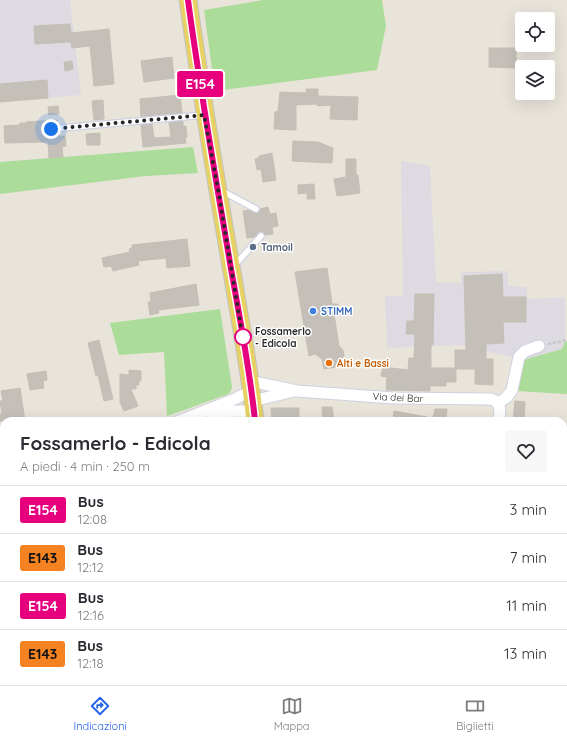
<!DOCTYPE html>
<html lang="it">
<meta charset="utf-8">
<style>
body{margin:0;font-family:Quicksand,sans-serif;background:#f7f7f7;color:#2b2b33;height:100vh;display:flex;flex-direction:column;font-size:15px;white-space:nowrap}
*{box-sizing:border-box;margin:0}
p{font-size:13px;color:#7c7c81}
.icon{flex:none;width:22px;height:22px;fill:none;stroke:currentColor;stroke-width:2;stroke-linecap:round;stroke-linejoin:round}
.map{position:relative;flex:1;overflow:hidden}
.drawer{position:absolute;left:0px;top:417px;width:567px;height:268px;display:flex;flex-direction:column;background:#fff;border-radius:12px 12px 0 0;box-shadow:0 4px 16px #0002}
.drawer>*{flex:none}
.badge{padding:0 8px;border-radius:3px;font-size:14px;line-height:26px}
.tools{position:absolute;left:515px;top:12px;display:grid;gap:8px}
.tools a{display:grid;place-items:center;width:40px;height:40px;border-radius:4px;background:#fff;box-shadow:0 4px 16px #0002;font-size:20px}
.you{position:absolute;width:20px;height:20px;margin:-10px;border:3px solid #fff;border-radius:50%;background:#1a73e8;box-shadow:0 0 0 6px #1a73e833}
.map>.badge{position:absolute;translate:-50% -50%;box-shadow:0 0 0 2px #fff}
.round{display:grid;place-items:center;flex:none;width:42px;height:42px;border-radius:4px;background:#f7f7f7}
.headline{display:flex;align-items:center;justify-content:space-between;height:68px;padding:0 20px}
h1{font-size:19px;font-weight:700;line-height:30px}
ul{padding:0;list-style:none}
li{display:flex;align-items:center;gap:12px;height:48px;padding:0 20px;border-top:1px solid #e1e1e2}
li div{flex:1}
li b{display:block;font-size:15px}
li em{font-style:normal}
li .badge{min-width:44px;font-weight:700;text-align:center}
.dock{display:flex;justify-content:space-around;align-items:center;height:56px;border-top:1px solid #e1e1e2;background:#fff;font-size:11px;color:#7c7c81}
.dock a{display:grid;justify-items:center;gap:2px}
.dock .selected{color:#2563eb}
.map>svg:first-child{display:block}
</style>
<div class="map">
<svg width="567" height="685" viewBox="0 0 567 685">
<rect width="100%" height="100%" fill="#e9e4da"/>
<path fill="#dddae2" d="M0,0H70L81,95L0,102Z
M401,161L430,166L436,282L461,283V272L508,271V286L526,287L528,299L565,297V342L562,349L523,360L460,345L387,348L385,296H403Z"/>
<path fill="#abdc99" d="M263,0H382L386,26L377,70L215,91L204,10Z
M193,147L198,173L146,176L0,194V162Z
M220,309L232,387L230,393L226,395L167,416L164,352L119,355L110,323Z
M567,341V394L516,391L523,360L562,349L565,342Z"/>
<path fill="#c4c0b9" stroke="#c4bfb4" d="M70,24L71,33L109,29L114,84L94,86L90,46L72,48L71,42L35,44L34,26Z
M489,48H516V68L489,67Z
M172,57L174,78L144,82L141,61Z
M72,61L73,69L65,71L64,62Z
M47,80L48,98L0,102V84Z
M306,89H318V96L358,97L357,120L330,119L331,105L318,106L317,104L296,105V130L274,129L275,112L278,111L280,92L306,93Z
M180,95L182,113L141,117L140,99Z
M103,100L104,119L94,120L92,101Z
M58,106L59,114L49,115L48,107Z
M57,120L58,124L49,125L47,130L50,133H58L59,136H65L66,146L62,147L63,157L49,158L48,142L5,143L4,126L20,125V123H26V122Z
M183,121V126H186L187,137H185L186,143L143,147L141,125L152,124L154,138L171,137L169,122Z
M100,133V145H87L86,134Z
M293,141L318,142L333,148L332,163L292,161Z
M272,153L276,180L263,182L261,169L257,170L255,159L259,158V156Z
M346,159H356V175H358L360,193L337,196L334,179L346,177Z
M314,184L315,199H307V193L298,194V185Z
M268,207L270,214L276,213L278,226L272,227L273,234L265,235L264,233L260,232L254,237L247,238L243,211L249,210L257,213L260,211V209Z
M187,239L190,266L167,268L166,258L138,261L139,265L113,271L111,266L104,267L102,258L130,252L129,249L132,248V245Z
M327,268L332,304H338L339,313L334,314L339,346L343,350L344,356L341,359L342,366L324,369L322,359L315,354L309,356L295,272Z
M502,274L503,297H526V322H503L504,343L486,344V359H493V385L475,384V369H456V382H446V386H430V391L386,390L387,377L381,376L383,367L408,370L409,358H414L415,334H406L407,321H414L415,294H434L433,345H431V368H455V350H466L464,276Z
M196,284L199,305L158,310L159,313L150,315L148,302H151L150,293Z
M99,340L113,399L104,401L98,375L96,376L88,343Z
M129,370L141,371V381H139V385H136V389H131L138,406L124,411L120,402V374L129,375Z
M46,371L47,380L43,381L44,388L30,390L27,374Z
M20,388L25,421H0V414H2L0,401H3L1,391Z
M515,401L525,402L524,421H513Z
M322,407H332L334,421H323Z
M271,408H299V421H272Z
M435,409H447L446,421H432Z
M394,411L427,417L426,421H393Z"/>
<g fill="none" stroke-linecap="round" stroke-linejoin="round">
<g stroke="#cfd1e0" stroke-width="8">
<path id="service" d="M51,129L204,115
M222,191L256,209
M234,266L261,236"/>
</g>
<g stroke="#cfd1e0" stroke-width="13">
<path id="minor" d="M250,381L297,391L394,398L491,399C502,402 500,412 499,421
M253,401L294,391
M498,403L507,397L512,390L519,357L525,351L539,346
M209,412L242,411L254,412
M179,421L235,399L252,390
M0,475H4
M0,484L4,485"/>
</g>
<g stroke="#c3c3c3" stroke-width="19">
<path id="primary" d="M188,0C201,91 216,181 232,272C240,321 250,371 255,421
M322,681L324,685"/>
</g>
<path stroke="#c3c3c3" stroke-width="2" stroke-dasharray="3 2" stroke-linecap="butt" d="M548,344L567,340
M136,681V685"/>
<use href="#service" stroke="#fff" stroke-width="5.5"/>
<use href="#minor" stroke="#fff" stroke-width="11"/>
<use href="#primary" stroke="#e6d162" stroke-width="17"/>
</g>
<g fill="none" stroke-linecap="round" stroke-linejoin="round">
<g stroke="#fff" stroke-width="9">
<path id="line" d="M188,0C200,90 216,179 231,269C240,319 250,370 255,421"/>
</g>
<use href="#line" stroke="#e6007e" stroke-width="6"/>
<path stroke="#272727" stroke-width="4" stroke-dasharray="0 7.2" d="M51,129L204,115L218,189L243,339V337"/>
</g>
<circle fill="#5c6f8a" stroke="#fff" stroke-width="1.5" cx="253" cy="247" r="4"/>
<circle fill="#3f7fe0" stroke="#fff" stroke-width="1.5" cx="313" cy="311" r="4"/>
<circle fill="#fff" stroke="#e6007e" stroke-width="2" cx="243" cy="337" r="8"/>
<circle fill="#e8710a" stroke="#fff" stroke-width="1.5" cx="329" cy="363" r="4"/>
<g text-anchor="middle" stroke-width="3" stroke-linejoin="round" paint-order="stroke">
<g font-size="10" font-weight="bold" fill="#4e5e75" stroke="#fff" text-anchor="start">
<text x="261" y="251">Tamoil</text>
</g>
<g font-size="10" font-weight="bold" fill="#366cbe" stroke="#fff" text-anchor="start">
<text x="321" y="315">STIMM</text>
</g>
<g font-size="10" font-weight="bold" fill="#272727" stroke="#fff" text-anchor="start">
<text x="255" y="335">Fossamerlo<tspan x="255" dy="12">- Edicola</tspan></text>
</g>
<g font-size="10" font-weight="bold" fill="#c56008" stroke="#fff" text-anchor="start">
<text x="337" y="367">Alti e Bassi</text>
</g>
<g font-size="10" fill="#272727" stroke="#fff">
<text transform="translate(398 397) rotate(3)" y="4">Via dei Bar</text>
</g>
</g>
</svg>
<div class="tools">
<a><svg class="icon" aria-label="locate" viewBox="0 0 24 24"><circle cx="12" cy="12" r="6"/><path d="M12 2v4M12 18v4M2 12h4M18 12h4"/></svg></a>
<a><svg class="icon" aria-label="layers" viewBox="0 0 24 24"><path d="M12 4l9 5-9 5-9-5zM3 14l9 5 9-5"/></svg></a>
</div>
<div class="you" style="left:51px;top:129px"></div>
<b class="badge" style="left:200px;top:84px;background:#e6007e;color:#fff">E154</b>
<section class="drawer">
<div class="headline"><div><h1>Fossamerlo - Edicola</h1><p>A piedi · 4 min · 250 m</p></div><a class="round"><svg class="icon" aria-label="heart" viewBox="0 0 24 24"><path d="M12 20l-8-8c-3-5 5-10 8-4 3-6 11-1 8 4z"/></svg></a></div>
<ul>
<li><span class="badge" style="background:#e6007e;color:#fff">E154</span><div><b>Bus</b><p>12:08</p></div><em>3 min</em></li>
<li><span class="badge" style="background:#f58220;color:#111">E143</span><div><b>Bus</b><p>12:12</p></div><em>7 min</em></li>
<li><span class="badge" style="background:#e6007e;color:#fff">E154</span><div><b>Bus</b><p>12:16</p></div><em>11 min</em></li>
<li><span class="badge" style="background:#f58220;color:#111">E143</span><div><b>Bus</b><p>12:18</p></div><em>13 min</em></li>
</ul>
</section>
</div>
<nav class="dock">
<a class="selected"><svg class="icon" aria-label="directions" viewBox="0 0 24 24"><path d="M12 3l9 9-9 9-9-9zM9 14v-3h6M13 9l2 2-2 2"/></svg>Indicazioni</a>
<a><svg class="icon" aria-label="map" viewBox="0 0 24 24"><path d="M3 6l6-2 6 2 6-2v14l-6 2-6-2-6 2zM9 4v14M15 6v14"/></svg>Mappa</a>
<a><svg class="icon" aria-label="tickets" viewBox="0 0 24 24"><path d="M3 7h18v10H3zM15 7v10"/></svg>Biglietti</a>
</nav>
